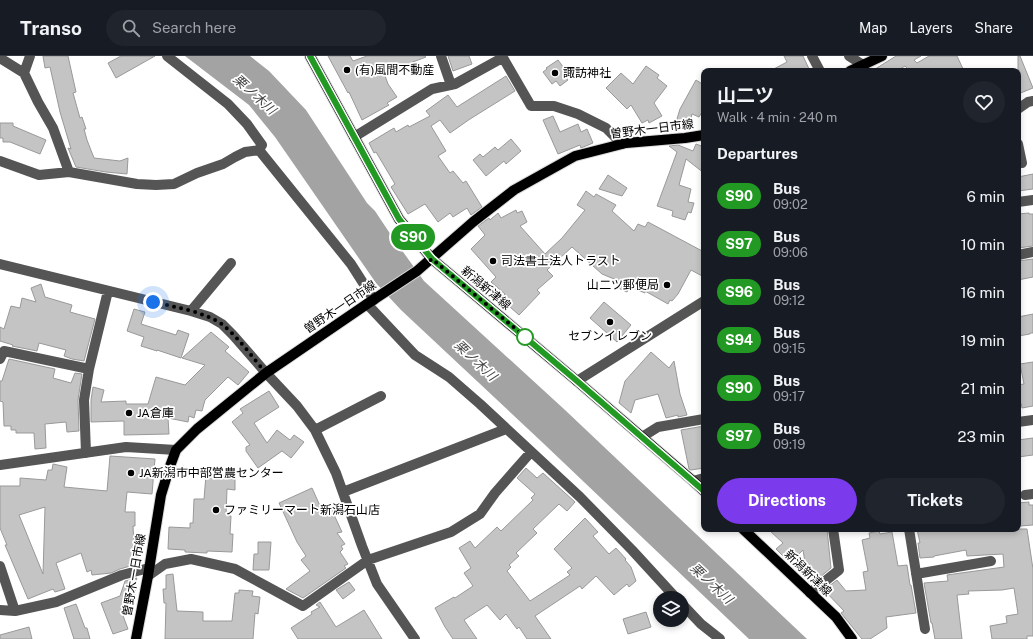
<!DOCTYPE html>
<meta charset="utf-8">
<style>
body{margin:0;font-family:"Public Sans","Noto Sans JP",sans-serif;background:#20242c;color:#f1f3f6;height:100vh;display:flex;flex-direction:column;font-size:15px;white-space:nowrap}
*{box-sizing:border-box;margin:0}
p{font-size:13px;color:#9ea1a6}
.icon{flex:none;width:22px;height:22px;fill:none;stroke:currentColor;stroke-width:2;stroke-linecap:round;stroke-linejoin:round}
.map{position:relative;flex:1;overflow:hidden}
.drawer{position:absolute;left:701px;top:12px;width:320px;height:464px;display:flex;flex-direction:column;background:#171b24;border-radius:8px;box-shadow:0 2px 6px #0003}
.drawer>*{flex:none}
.badge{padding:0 8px;border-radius:13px;font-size:14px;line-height:26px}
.buttons{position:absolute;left:653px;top:535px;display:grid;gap:8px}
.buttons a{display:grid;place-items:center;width:36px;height:36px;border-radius:50%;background:#171b24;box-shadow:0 2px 6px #0003;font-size:20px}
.you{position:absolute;width:20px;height:20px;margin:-10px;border:3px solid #fff;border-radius:50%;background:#1a73e8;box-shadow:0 0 0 6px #1a73e833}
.map>.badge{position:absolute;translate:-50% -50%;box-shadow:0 0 0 2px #fff}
h2{padding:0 16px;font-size:15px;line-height:36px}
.round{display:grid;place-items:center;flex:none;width:42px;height:42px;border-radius:21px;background:#20242c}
.headline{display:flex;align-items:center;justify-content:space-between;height:68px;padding:0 16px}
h1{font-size:19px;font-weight:700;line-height:30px}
.button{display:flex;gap:8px;margin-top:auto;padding:8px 16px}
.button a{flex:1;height:46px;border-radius:24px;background:#7c3aed;color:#fff;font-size:16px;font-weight:700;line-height:46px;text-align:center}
.button a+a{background:#20242c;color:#f1f3f6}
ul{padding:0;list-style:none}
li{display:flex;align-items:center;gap:12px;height:48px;padding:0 16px}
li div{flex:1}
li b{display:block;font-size:15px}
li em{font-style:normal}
li .badge{min-width:44px;font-weight:700;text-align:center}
header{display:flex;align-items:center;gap:24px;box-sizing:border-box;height:56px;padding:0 20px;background:#171b24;border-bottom:1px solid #363941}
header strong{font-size:19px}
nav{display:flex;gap:22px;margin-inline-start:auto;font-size:14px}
.search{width:280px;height:36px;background:#20242c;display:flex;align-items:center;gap:10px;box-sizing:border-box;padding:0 14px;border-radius:22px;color:#9ea1a6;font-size:15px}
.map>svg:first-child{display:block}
</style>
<header>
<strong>Transo</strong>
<div class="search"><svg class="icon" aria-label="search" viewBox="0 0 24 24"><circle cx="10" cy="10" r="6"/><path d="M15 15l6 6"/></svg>Search here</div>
<nav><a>Map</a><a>Layers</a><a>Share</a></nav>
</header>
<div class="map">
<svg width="1033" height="583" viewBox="0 0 1033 583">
<rect width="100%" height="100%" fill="#fff"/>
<path fill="#a3a3a3" d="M185,0H250L269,15L306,54L367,147L375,155L393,182L424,225L565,354L807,583H749L543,387L401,254L376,227L275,81L249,49Z"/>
<path fill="#c4c4c4" stroke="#999" fill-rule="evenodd" d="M43,0H68L76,36L73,37L80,62L82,61L86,73H84L87,84L94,102L120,105L128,102L127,118L106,116L76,111L68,92L71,93L60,56L50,11L45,12Z
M121,0H155L116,22L108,7Z
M328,0H350L353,5L367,0H425L426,1L384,17L388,28L397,41L387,47L389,49L362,64L349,36L348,37Z
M448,0H469L472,8L453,15Z
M784,0H803L810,15H770L787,6Z
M896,0H921L914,4L917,7L929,0H957L964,15H907L909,14L905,10L897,15H872Z
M1018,0H1020L1033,32L1018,38Z
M558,4L567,16L564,19L568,24L560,30L556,25L552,28L543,16L547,13L546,12Z
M646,10L659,19L657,22L667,30L654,47L662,60L649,67L648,64L642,67L631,49L627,53L606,32L621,17L633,28Z
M506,20L515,35L470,63L450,77L440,64L431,70L446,95L438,100L450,117L453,115L463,127L466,125L482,151L471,159L467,152L453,161L450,157L438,166L425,148L408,158L391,131L395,128L376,96L374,97L369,87L394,72L396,76L408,69L409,71L430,60L426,55L448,39L457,51Z
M696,24L704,29V53L699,61L692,58L689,70L676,66L680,53Z
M553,60L560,76L578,68L581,76L587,73L593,87L581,92L580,89L558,98L543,64Z
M0,67H13V70L46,84L40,98L10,86H3V82H0Z
M511,83L521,95L506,108L504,105L486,120L473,104L480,98L483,101L495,91L498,94Z
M696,88L704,91V117L686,103L679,129L691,133L688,146L694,147L691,157L688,156L685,164L672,160L673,155L657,150L677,96L669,90L678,89L693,95Z
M1033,118V133L1018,135V121Z
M608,119L627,132L622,140L599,133Z
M586,135L594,141L596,138L616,149L612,155L634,175L638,168L645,171L648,166L704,196V221L691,214L678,238L672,245L670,244L668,248L645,235V237L630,231L627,236L616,231L619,225L602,218L572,191L547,214L553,220L537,234L540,237L519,259L501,243L505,238L491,226L496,221L471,193L485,179L478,170L489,162L490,164L498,157L501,162L516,154L517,157L522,155L527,166L520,170L545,198L562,182L585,154L577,149Z
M1029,157V158H1033V190L1018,192V158Z
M1033,203V221L1018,224V205Z
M41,228L45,241L72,249L70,256L95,263L84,305L72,303L64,300L66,294L39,287L37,295L12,290L13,289L0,285V271L4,273L11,250L20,252L22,242L36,246L31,232Z
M604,246L631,269L617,286L590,262Z
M134,253L145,256L141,268L176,279L178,274L189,278L181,302L157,294V295L141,290L144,281L127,275Z
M1033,258V277H1030V278L1018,280V261Z
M211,276L229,291L225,295L249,316L238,329L228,321L205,344L202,355L196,354L194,362L189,360L188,366L168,362L169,378L124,379V365L91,366V344L93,331L104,334L101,346L126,345V348H148L156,321L185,329L205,309L182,302Z
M651,296L669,312L674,305L680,338L687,359L678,361V359L666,362L658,338L635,344L631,357L619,347L625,325Z
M9,303L55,313L53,322L71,327L75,317L82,318L78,344L79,375L67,376L66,366L45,368L46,392L35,393L34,377H16V374H11V370H4L3,346L0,345V325H2Z
M1033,306V350L1022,352L1021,347H1019L1018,341V329L1024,328L1020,308Z
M269,335L279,351L254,367L267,387L277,374L290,384L294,379L304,386L291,402L282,395L258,412L246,395V391L250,389L232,366L243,357L240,353Z
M704,370V412L691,414L689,413L681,374Z
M1033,382V399L1018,401V384Z
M110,400L155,403L152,438L127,436L125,456H135V470H133L134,490H137V508L120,513L111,517L92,519L91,514L87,516L81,497L56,507L65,533L55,536L53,533L28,543L5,489H7L0,472V430H20V422L46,424L48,414H52L53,408L67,411L64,431L107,435ZM45,451L43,518L19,459Z
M526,412L537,422L543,417L575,446L567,455L559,448L533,473L537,477L516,497L519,500L509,509L511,511L507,515L530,545L570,519L567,516L572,512L554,493L585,462L598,476L593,480L609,498L616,492L626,503L625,504L631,511L636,525L629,531L627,528L614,539L596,520L582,533L580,530L535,560L551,583H527L519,571L517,573L506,558L500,564L487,549L464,564L477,583H453L445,571L435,552L454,541L455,542L473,530L464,517L471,512L459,492L470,485L475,492L497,471L501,475L533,444L531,442L535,438L517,422Z
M206,419L235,420V434L227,433L226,459L231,460L230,478H233L232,496L207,495V497L185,496V494L168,493L169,471L190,472V467H193L194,443H204Z
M312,432L321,452L329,448L342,476L337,477L345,488L341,490L343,493L340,496L348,508L344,510L346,512L303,542L286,533L310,515L301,504L306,500L297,486L279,447Z
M1029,446V449H1033V469L1020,470L1018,447Z
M768,473H827L831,512L814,526H809L808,525L803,494L790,507L776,493L783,487Z
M917,473H1027L1033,513V580H1027V583H992L990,570L1007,567L1006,560L1018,558L1014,532L1002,534L968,535L969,538L957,539L962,583H935L932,567H931L924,527L948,525L947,519L1004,511L1003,498L967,500L966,494L934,500V501L920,502L918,487H920Z
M879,475L880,478L892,476L898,510L907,509L910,529H911L916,557L886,561L887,572L870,583H862L841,557L844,555L824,534L837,524L846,535L866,534L863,516L868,515L862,484L870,482L869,477Z
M258,486H271L269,514H253L254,498H258Z
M173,518L177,555L203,556V565H232L235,537H239V534L253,535L252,540L260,541L258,558L255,557L253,583H165L166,547H164L163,533H166V519Z
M137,522L134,530L136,531L132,553L122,557L128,573L113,578L101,547L120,540L125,525Z
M349,526L355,534L343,543L336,534Z
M320,546L336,571L364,554L382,583H298L291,572L312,558L311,556L320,551L316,549Z
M76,548L85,572H87L90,583H74L64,552Z
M646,556L651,571L628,578L623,563Z
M29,571L32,583H0V579Z"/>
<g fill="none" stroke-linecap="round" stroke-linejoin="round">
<g stroke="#dbdbdb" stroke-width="12">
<path id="major" d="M310,0L399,163L432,203L577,325L693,425L704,435
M850,15L882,0
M743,473L836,561L852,583
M136,583L148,520L161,439L169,413L176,394L197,373L266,317L367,248L417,215L473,166L514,134L575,100L626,87L685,82L704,79"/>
</g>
<path stroke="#555" stroke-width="10" d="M30,0L24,17L38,46L53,72L69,116
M167,0L228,48L247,68L262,89L259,94
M441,0L451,29
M502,0L531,50H554L578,58L606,72L622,88
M812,0L820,15
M849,0L863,9L865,15
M0,2L24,17
M1018,53L1028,46L1033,45
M354,81L432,33L455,28L502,2
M1018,88L1022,107
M259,94L351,208L374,244
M0,105L39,119L69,116L137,128L156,129L174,128L197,117L223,108L235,101L245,96L259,94
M1018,146L1033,144
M1018,199L1033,196
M0,208L191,255L210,261L222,268L233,279L266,317L297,350L315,374L336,417L362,490L377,528L415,583
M367,248L415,299L449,321L480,348L580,441L632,494L676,542
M191,255L231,207
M0,303L4,295L89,313
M577,325L704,245
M1018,366L1033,364
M315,374L381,340
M642,381L658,371L704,363
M86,397L84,344L89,313L108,235
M0,409L126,391L176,394
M693,425L704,422
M343,436L506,373
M1025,439L1033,438
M909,473L925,573
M0,510L15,555
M916,518L991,505
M148,520L165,508L191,503L235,513L303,550L368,504L451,476L480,458L495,437L531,396
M810,537L839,514L833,473
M682,548L701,568L720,583
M0,554L15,555L56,546L122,519L149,512"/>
<use href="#major" stroke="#000" stroke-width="10"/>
</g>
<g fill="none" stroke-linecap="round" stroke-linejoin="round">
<g stroke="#fff" stroke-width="9">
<path id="line" d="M310,0L399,163L432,203L577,325L704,435"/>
</g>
<use href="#line" stroke="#292" stroke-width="6"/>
<path stroke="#000" stroke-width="4" stroke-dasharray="0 7.2" d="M153,246C174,251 206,256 223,269C239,282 253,302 266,317L367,248L417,215L432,203L529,284L525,281"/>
</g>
<g fill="#000" stroke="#fff" stroke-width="1.5">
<circle cx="347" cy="14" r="4"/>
<circle cx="555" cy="17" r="4"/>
<circle cx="493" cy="205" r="4"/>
<circle cx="667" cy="229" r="4"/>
<circle cx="610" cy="266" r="4"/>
<circle cx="129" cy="357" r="4"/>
<circle cx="131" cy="417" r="4"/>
<circle cx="216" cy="454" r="4"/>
</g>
<circle fill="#fff" stroke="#292" stroke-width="2" cx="525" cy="281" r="8"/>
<g text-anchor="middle" stroke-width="3.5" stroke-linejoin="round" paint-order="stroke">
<g font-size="12" fill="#000" stroke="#fff" text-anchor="start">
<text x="355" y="18">(有)風間不動産</text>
<text x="563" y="21">諏訪神社</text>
<text x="501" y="209">司法書士法人トラスト</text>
<text x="659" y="233" text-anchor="end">山二ツ郵便局</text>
<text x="610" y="284" text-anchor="middle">セブンイレブン</text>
<text x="137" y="361">JA倉庫</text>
<text x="139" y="421">JA新潟市中部営農センター</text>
<text x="224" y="458">ファミリーマート新潟石山店</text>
</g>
<g font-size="12" fill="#000" stroke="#fff">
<text transform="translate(652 73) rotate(-7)" y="4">曽野木一日市線</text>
<text transform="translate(486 232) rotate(40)" y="4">新潟新津線</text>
<text transform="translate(340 251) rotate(-34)" y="4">曽野木一日市線</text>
<text transform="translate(808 517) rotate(44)" y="4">新潟新津線</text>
<text transform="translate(134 519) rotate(-80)" y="4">曽野木一日市線</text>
</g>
<g font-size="13" font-style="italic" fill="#444" stroke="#fff">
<text transform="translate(255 38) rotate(42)" y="5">栗ノ木川</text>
<text transform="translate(476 304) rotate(43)" y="5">栗ノ木川</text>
<text transform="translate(712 527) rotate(43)" y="5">栗ノ木川</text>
</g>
</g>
</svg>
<div class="buttons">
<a><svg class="icon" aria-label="layers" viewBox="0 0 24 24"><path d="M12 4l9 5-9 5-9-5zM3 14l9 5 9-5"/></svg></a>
</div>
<div class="you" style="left:153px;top:246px"></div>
<b class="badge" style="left:413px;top:181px;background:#292;color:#fff">S90</b>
<section class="drawer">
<div class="headline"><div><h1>山二ツ</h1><p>Walk · 4 min · 240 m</p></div><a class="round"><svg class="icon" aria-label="heart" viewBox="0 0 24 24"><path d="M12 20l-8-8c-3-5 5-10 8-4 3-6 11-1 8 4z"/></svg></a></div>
<h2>Departures</h2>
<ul>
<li><span class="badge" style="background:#292;color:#fff">S90</span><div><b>Bus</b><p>09:02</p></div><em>6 min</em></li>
<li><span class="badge" style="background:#292;color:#fff">S97</span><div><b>Bus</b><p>09:06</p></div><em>10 min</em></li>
<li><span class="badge" style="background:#292;color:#fff">S96</span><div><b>Bus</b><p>09:12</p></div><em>16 min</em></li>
<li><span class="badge" style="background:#292;color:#fff">S94</span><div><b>Bus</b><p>09:15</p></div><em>19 min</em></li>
<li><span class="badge" style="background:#292;color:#fff">S90</span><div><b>Bus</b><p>09:17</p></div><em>21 min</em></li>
<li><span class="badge" style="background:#292;color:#fff">S97</span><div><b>Bus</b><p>09:19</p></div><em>23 min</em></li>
</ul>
<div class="button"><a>Directions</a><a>Tickets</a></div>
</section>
</div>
